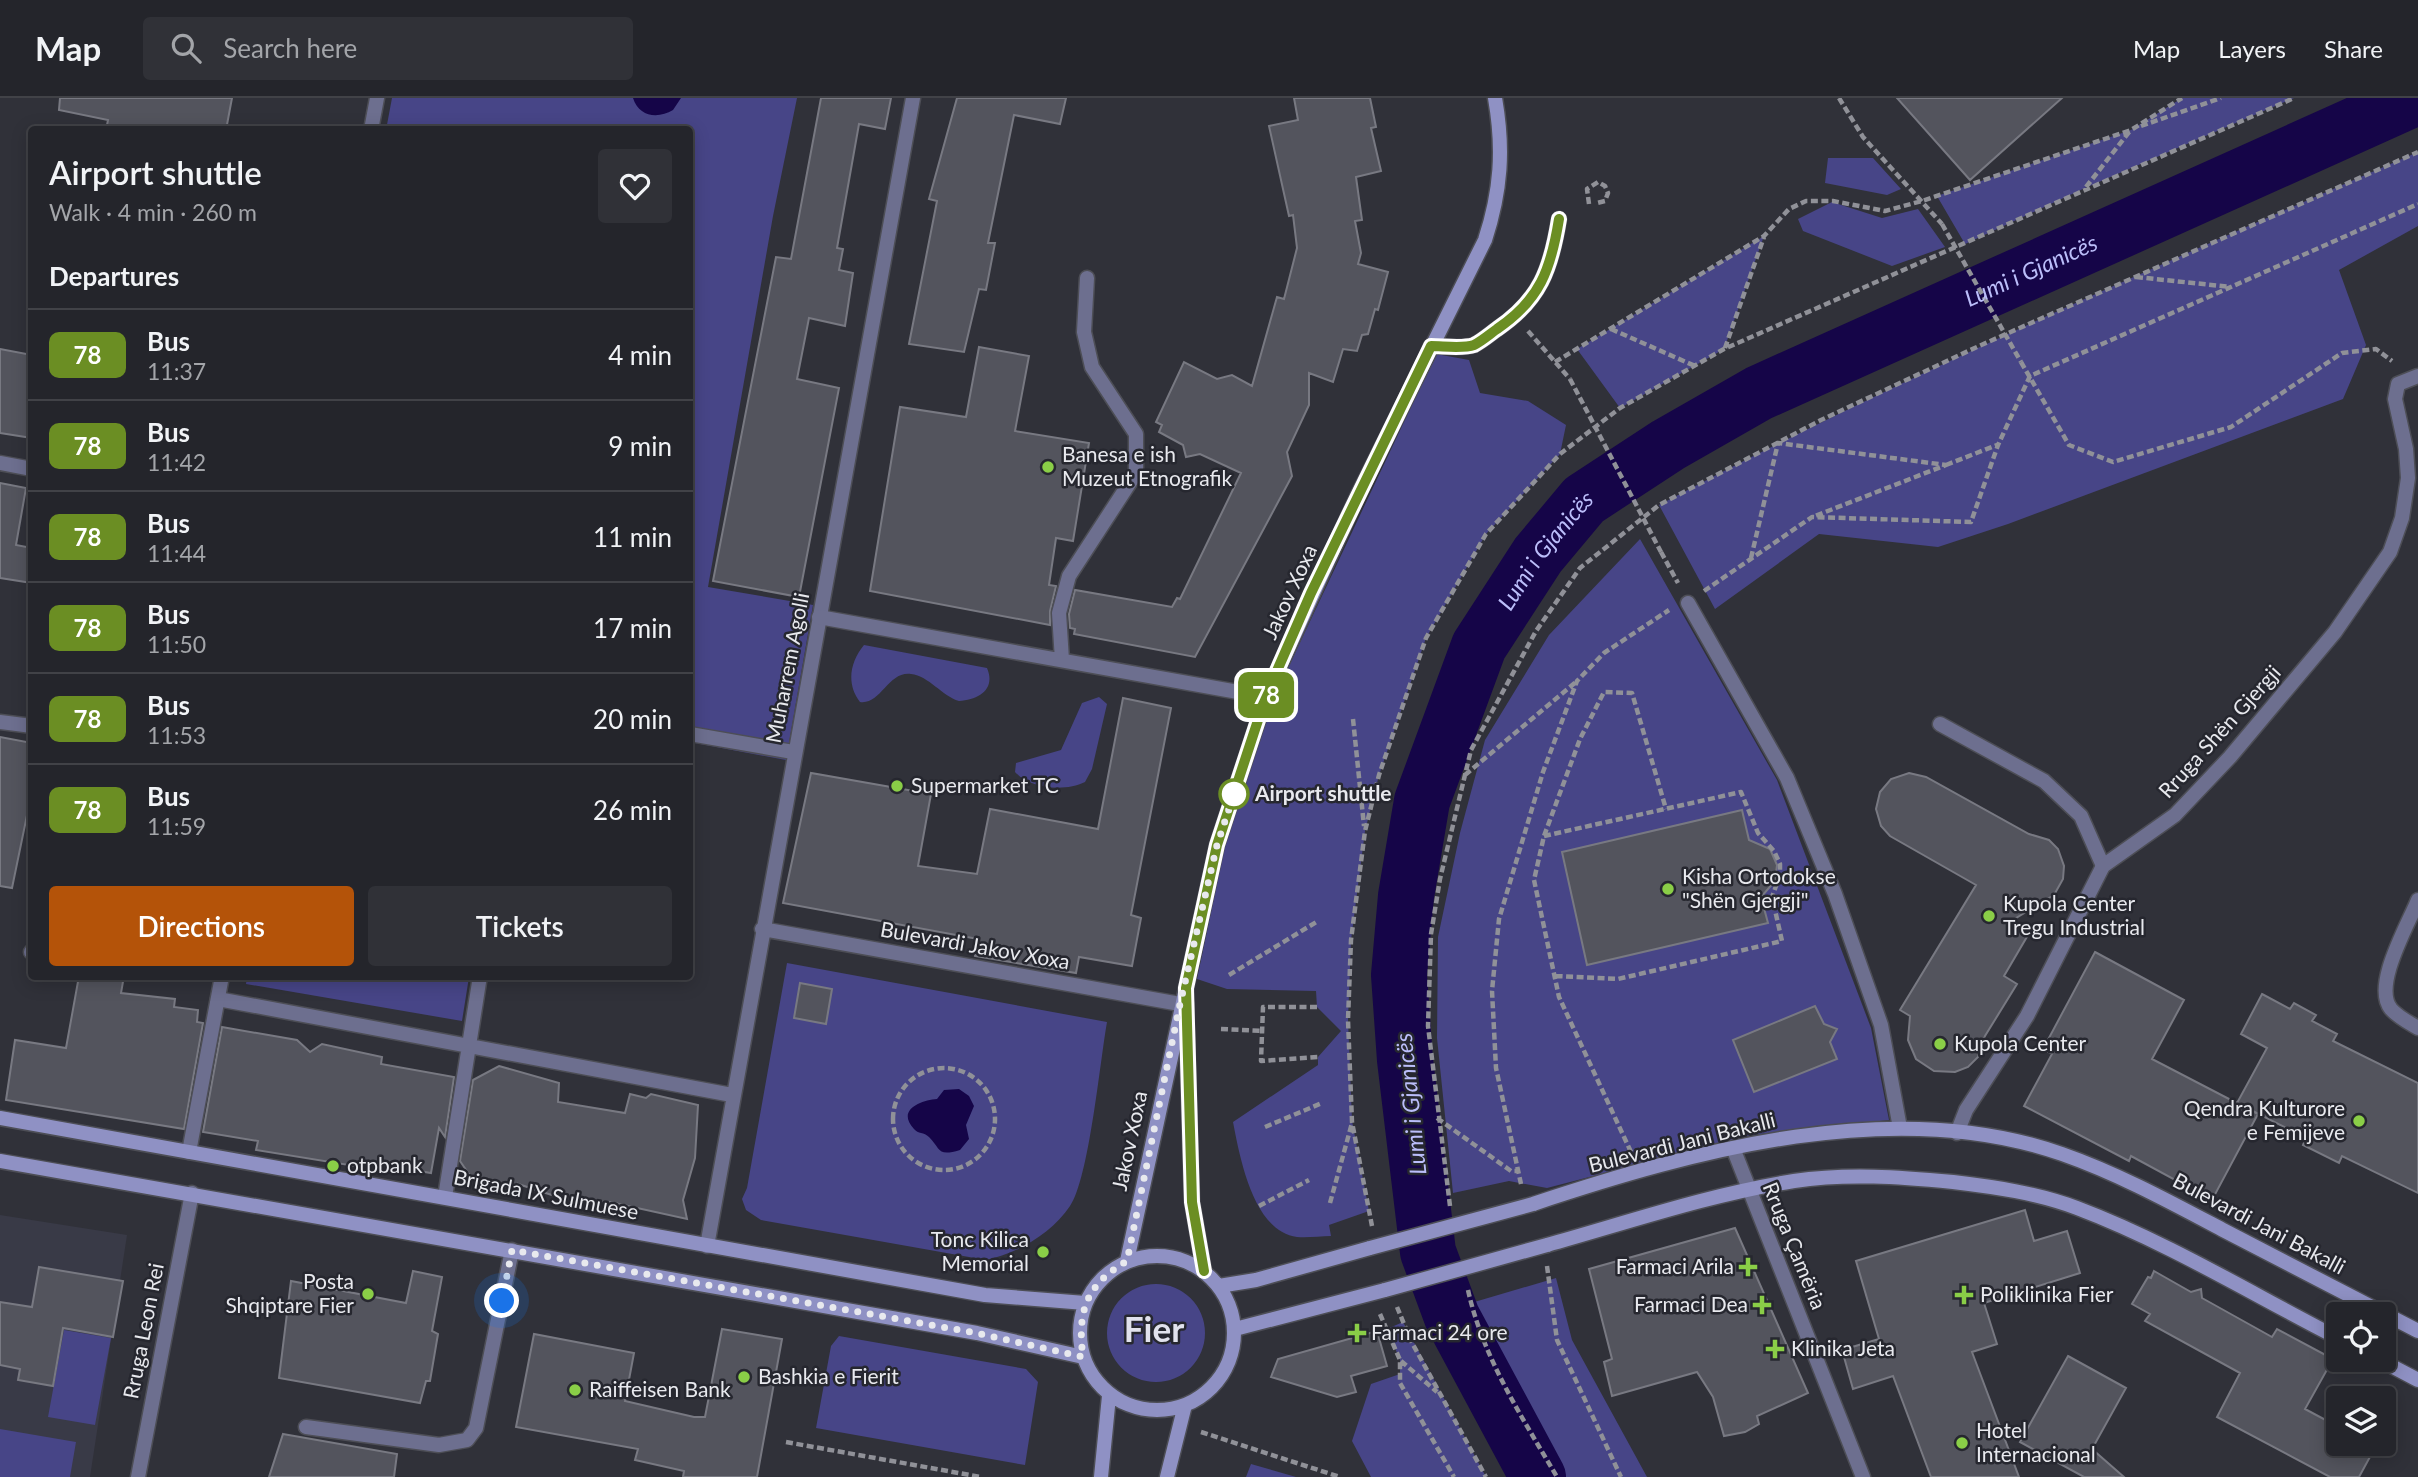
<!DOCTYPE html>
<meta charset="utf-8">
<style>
body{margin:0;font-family:Lato,sans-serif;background:#303137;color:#f1f3f6;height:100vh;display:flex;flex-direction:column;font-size:26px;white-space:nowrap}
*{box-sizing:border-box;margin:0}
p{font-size:23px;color:#a3a5a9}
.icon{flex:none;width:38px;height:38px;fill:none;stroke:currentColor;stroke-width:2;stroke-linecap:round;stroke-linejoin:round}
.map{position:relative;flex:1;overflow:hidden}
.details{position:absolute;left:28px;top:28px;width:665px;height:854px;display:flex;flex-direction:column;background:#24252b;border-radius:7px;box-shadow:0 4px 18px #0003,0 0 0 2px #414247}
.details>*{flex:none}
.badge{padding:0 14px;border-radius:10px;font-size:24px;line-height:46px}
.buttons{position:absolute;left:2326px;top:1204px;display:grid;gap:14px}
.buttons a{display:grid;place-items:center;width:70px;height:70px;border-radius:7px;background:#24252b;box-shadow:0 4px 18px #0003,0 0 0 2px #414247;font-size:35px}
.you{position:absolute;width:35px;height:35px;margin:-18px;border:5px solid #fff;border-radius:50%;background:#1a73e8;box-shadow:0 0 0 10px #1a73e833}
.map>.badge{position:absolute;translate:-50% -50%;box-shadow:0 0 0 4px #fff}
h2{padding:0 21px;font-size:26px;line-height:63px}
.round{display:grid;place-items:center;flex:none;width:74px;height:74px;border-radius:7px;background:#303137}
.headline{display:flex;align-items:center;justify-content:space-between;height:119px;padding:0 21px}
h1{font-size:33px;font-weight:600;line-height:52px}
.primary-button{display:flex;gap:14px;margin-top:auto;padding:14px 21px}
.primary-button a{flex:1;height:80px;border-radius:7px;background:#b45309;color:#fff;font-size:28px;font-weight:600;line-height:80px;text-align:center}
.primary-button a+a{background:#303137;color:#f1f3f6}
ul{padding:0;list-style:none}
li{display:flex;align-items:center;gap:21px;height:91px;padding:0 21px;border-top:2px solid #414247}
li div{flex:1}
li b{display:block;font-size:26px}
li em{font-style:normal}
li .badge{min-width:77px;font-weight:700;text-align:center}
header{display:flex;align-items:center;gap:42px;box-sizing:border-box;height:98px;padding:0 35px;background:#24252b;border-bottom:2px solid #414247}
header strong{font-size:33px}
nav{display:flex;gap:38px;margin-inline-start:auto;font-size:24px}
.search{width:490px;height:63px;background:#303137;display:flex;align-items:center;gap:18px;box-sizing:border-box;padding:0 24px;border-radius:7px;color:#a3a5a9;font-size:26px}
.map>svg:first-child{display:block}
</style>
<header>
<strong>Map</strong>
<div class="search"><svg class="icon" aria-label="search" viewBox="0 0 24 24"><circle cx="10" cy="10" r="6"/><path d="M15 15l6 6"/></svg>Search here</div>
<nav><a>Map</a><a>Layers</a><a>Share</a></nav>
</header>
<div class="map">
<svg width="2418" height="1379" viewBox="0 0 2418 1379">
<rect width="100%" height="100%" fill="#303139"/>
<path fill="#393a47" d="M0,1117L127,1137L90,1379H0Z"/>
<path fill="#474587" d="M392,0H797L773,118L708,489L813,507L786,662L690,644V32H386Z
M2182,0H2294L2085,90L1965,146L1937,98L2131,32Z
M2418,54V128L2339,172L2366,247L2343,301L2008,426L1938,449L1819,436L1715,511L1659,407C1906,276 2162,166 2418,54Z
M1828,60H1873L1901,91L1887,97L1825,85Z
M1832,104L1882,120L1918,111L1945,149L1892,168L1803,133L1798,121Z
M1764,138L1724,251L1620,310L1577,251Z
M1436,256L1469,262L1480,295L1528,303L1566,327L1560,356L1486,436L1426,540L1379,677L1365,733L1351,842L1348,922L1352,1023L1369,1113L1329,1127L1331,1138C1320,1138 1308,1140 1297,1139C1253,1133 1240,1060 1233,1024L1318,967V959L1341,933L1317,909L1316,893L1227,891L1197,881L1225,747L1271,606Z
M1640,441L1777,682L1871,930L1889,1022L1751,1037L1547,1090L1509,1083L1453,1095L1437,940L1438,839L1460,735L1485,642L1549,537Z
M864,547L987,570C996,591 979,602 959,603C942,598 929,578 911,576C888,573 881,607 860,604C846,586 850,564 864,547Z
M1099,599L1107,606L1092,671L1085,684C1065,694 1030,691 1015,674L1016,665L1061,652L1082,605Z
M787,865L1107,924C1100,963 1089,1081 1070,1108C1052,1135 1017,1156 986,1162L761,1122L746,1112L742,1101L747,1090Z
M247,879V878L469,879L462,923L246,886Z
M1556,1180L1572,1242L1647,1379H1557C1525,1324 1485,1267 1471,1205Z
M1107 1235a49 49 0 1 1 98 0a49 49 0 1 1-98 0Z
M1403,1224L1486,1379H1371L1352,1343L1371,1286L1400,1276V1262L1387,1231Z
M64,1232L111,1240L95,1327L48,1319Z
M839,1238L1026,1271L1038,1284L1025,1367L816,1330L831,1248Z
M0,1331L76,1344L70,1379H0Z
M1251,1366L1296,1379H1246Z"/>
<path fill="#150548" d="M633,0H681L673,12C658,21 639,19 633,0Z
M959,991L969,998L974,1008L966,1027L969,1041L960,1052C937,1059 941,1051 929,1039C924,1034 918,1036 914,1031C896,1012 921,1002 937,1001L944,992Z"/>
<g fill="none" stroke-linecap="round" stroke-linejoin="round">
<path stroke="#150548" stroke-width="56" id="s1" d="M1538,1379L1452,1219L1428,1154L1405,962L1399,877L1406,798L1422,703L1479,548L1538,457L1584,402L1668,347L1759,295L2415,0"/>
</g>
<path fill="#53545d" stroke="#787982" stroke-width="2" d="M60,0H232L226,32H106L108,22L59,12Z
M821,0H891L885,31L859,26L837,150L843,151L839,172L853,175L845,228L809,220L797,281L839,290L799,499L713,483L776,159L791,161Z
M957,0H1066L1060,26L1014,17L988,145H995L986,192L979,191L964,254L909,246L937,103L929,101Z
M1294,0H1370L1376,29L1371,30L1381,73L1356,79L1362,122L1355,123L1361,155L1358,166L1388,174L1378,212L1375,211L1368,236L1362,237L1357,253L1343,251L1333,284L1309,275V307L1287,354L1292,378L1195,559L1074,536L1075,531L1070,530L1069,516L1075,492L1172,509L1177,500L1180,501L1241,375L1200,356L1186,359L1183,347L1159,334L1162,327L1156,324L1184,264L1217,281L1232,277L1252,288L1277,199L1284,201L1297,150L1293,117L1289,118L1269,28L1298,22Z
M1897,0H2062L1970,82Z
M979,249L1029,258L1015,333L1089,345L1073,443L1056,440L1049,487L1056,488L1050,513V527L870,493L900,309L966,319Z
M0,251L32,257V340L0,335Z
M0,385L26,390L16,447L32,450V485L0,480Z
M1123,600L1171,610L1131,817L1141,820L1132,868L1079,859L1076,875L975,858L978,841L783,805L811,675L931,696L918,768L977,776L990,711L1098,731Z
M0,639L32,645V693L12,790L0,788Z
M1909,675L1926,679L2029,736L2049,742L2058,751L2064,768L2063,781L2054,797L2008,825L2028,837L2004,878L2017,886L1985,938L1978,959L1968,969L1955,974L1934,973L1916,961L1908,942L1910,918L1900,912L1976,787L1890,738L1881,728L1876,711L1880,694L1891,681Z
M1742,712L1749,742L1770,751L1777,767L1775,783L1761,799L1768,825L1587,867L1562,754Z
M2095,854L2184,902L2152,961L2258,1016L2212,1102L2131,1058L2129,1063L2024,1008L2052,956L2043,951Z
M79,878H124L121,895L175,901L174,909L198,912L197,924L203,925L184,1031L6,1002L15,942L66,950Z
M800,885L832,891L826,926L794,920Z
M2262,896L2290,911L2294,905L2316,917L2312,923L2337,936L2333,943L2418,985V1095L2342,1058L2339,1065L2303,1047L2306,1040L2237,1005L2267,950L2241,936Z
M1815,908L1824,926L1837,931L1830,944L1837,961L1754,994L1733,942Z
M222,929L297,942L310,954L322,946L382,959L381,966L454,979L445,1039L439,1030L431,1075L366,1064L361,1069L256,1052L258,1043L203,1034Z
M499,968L559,985L558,1004L625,1015L630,996L646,1000L651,996L698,1007L695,1060L683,1102L687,1121L610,1104L564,1101L518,1086V1091L473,1082L460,1063L473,982Z
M2025,1112L2034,1143L2067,1133L2080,1175L1984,1205L1997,1246L1972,1254L2019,1379H1931L1893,1278L1853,1291L1842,1252L1879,1241L1856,1163Z
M1735,1130L1808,1295L1757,1318L1759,1326L1745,1334L1724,1338L1713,1299L1697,1274L1612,1298L1604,1264L1612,1261L1589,1171Z
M39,1169L123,1183L113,1239L63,1230L53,1288L18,1282L20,1271L0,1267V1204L32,1209Z
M413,1173L442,1179L432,1233L438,1236L430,1283H426L420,1305L279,1280L291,1183L406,1205Z
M2154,1173L2191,1194L2201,1191L2202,1200L2272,1239L2277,1231L2333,1261L2305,1311L2335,1327L2326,1346H2377L2359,1379H2330L2217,1319L2240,1275L2145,1223L2150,1216L2132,1206L2148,1179L2151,1180Z
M722,1231L782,1241L757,1379H683L684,1373L635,1362L638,1351L516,1329L534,1236L634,1255L625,1303L694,1319H705Z
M1377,1233L1387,1268L1351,1278L1356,1294L1337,1299L1271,1279L1278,1261Z
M2068,1258L2126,1290L2092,1351L2124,1379H2084L2020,1344Z
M283,1336L397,1356L394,1379H269Z"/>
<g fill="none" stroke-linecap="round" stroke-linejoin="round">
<g stroke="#4d4e56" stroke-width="17">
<path id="service" d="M1431,248C1443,248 1463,251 1474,247C1482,243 1490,236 1497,231C1540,202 1551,171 1559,121
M0,624L32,628
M1940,626L2044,683L2081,718L2103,768
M31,854L32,853
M306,1329L439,1347L467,1342L476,1330L512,1152"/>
</g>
<g stroke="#4d4e56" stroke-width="17">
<path id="pedestrian" d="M690,636L793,654
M762,831L1180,906
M218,901L732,997
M445,1099L480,878
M707,1148L913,0"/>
</g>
<g stroke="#4d4e56" stroke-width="17">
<path id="minor" d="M371,32L377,0
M0,365L32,371
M1688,505L1787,680L1835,796L1881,927L1900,1030
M819,519L1266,599
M1062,562L1059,515L1069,478L1136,375V336L1092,269L1084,234L1087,180
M2418,802C2408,827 2372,888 2391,911C2398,919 2408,924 2418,930
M1957,1035L1966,1012L2027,918L2103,768L2175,717L2230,659L2335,534L2390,454L2402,420L2408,380L2406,351L2395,301L2398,286L2418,278
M1733,1050L1863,1379
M189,1054L222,878
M138,1379L192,1095"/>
</g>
<g stroke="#4d4e56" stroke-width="17">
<path id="secondary" d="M1186,905L1192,1104L1204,1173
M0,1020L985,1197L1085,1205
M0,1063L977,1235L1083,1259
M1533,1106C1695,1052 1895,997 2062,1056C2119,1076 2172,1105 2225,1133C2290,1166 2354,1200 2418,1233
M1547,1147C1629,1124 1711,1096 1794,1083C1847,1075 1900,1079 1953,1084C1995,1089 2037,1095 2077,1110C2167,1144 2252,1196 2338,1240
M1080 1235a77 77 0 1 1 154 0a77 77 0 1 1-154 0Z
M1127,1163L1217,747L1266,599L1358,397L1485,142C1501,93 1504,51 1495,0
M1219,1188L1256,1182L1370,1150
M1235,1231L1385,1192
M2380,1262L2418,1282
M1101,1379L1109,1298
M1167,1379L1185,1307"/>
</g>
<path stroke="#909198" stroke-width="4.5" stroke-dasharray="7 3.5" stroke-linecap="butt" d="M1839,0L1863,39L1942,126
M2141,28L2221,0
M2086,89L2130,33
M1589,106L1587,91L1598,84L1605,88L1608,95L1605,103L1597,105
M2136,179L2231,189
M1611,231L1695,268
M1528,233L1570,281
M1725,250L1764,139
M1555,264L1764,138L1789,111L1806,103H1833L1885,113L1922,103L2131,32L2182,0
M2021,264L2069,347L2113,364L2231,329L2342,255L2376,251L2392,263
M1946,367L1997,347
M1661,454L1678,485
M1751,460L1778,345L1946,367L1815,418
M1704,493L1812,419L1971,424L1998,347L2030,278L2418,106
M1353,621L1364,728
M1465,677L1576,584
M1544,738L1741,694L1758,735L1774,753L1780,766V777L1772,799L1782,843L1618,881L1555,878
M1229,877L1318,823
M1317,909H1263L1261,963L1318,959
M1221,931L1263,933
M893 1021a51 51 0 1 1 102 0a51 51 0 1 1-102 0Z
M1437,1020L1511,1073H1518
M1265,1029L1322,1005
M1631,1054L1559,899L1534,782L1544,738L1580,641L1604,594L1632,595L1666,711
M1521,1086L1496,970L1492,893L1499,821L1543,674L1577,583L1604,555L1669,512
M1330,1105L1352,1025
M1259,1108L1309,1082
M1450,1108L1428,928L1431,836L1440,781L1471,652L1536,533L1580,470L1659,407L1821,322L1979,248L2418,54
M1372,1128L1352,1024L1348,922L1351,842L1365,733L1379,677L1426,540L1486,436L1560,356L1620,310L1724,251L2294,0
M1547,1168L1557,1242L1621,1379
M1468,1192C1483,1260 1522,1319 1557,1379
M1397,1209L1411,1243L1486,1379
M1380,1216L1400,1262V1285L1454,1379
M1401,1263L1437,1294
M1201,1334L1340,1379
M786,1344L981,1379"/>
<use href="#service" stroke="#6d6f8f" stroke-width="14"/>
<use href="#pedestrian" stroke="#6d6f8f" stroke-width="14"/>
<use href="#minor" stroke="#6d6f8f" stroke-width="14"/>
<use href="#secondary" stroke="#8f91c4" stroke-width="14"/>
<g stroke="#4d4e56" stroke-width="17" stroke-linecap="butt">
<path id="secondary-bridge" d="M1370,1150L1533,1106
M1385,1192L1547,1147"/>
</g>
<path stroke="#909198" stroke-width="4.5" stroke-dasharray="7 3.5" stroke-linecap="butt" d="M1942,126L2021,264
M1570,281L1661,454"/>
<use href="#secondary-bridge" stroke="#8f91c4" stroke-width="14"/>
</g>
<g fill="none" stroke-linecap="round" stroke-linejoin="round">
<g stroke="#fff" stroke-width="16">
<path id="line" d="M1204,1173L1192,1104L1186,890L1217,747L1266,598L1311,495L1431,248C1443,248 1463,251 1474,247C1482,243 1490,236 1497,231C1540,202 1551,171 1559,121"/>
</g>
<use href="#line" stroke="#6b8e23" stroke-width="10"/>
<path stroke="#e8e9ee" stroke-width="7" stroke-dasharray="0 12.6" d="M502,1203L512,1152L976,1235L1083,1259C1077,1213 1086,1187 1127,1163L1180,906L1217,747L1234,696"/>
</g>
<g fill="#8ace47" stroke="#26272f" stroke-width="2.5">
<circle cx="1048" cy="369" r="7"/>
<circle cx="897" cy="688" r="7"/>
<circle cx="1668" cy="791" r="7"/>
<circle cx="1989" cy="818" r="7"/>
<circle cx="1940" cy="946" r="7"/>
<circle cx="2359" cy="1023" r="7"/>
<circle cx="333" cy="1068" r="7"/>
<circle cx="1043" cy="1154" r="7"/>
<path d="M1744.5 1158.5h7v7h7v7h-7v7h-7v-7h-7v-7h7z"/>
<circle cx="368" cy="1196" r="7"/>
<path d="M1960.5 1186.5h7v7h7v7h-7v7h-7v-7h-7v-7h7z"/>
<path d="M1758.5 1196.5h7v7h7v7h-7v7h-7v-7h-7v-7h7z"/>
<path d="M1353.5 1224.5h7v7h7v7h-7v7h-7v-7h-7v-7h7z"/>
<path d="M1771.5 1240.5h7v7h7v7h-7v7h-7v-7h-7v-7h7z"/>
<circle cx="744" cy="1279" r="7"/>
<circle cx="575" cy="1292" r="7"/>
<circle cx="1962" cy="1345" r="7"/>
</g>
<circle fill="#fff" stroke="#6b8e23" stroke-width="3.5" cx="1234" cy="696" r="14"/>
<g text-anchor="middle" stroke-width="5" stroke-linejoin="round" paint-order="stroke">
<g font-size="21" fill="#e8e9ee" stroke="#26272f" text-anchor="start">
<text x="1062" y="364">Banesa e ish<tspan x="1062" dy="24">Muzeut Etnografik</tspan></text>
<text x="911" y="695">Supermarket TC</text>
<text x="1682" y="786">Kisha Ortodokse<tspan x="1682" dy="24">"Shën Gjergji"</tspan></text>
<text x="2003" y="813">Kupola Center<tspan x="2003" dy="24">Tregu Industrial</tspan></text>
<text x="1954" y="953">Kupola Center</text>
<text x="2345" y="1018" text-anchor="end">Qendra Kulturore<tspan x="2345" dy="24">e Femijeve</tspan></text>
<text x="347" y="1075">otpbank</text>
<text x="1029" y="1149" text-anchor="end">Tonc Kilica<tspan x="1029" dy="24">Memorial</tspan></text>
<text x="1734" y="1176" text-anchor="end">Farmaci Arila</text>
<text x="354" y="1191" text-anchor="end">Posta<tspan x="354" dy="24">Shqiptare Fier</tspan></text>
<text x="1980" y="1204">Poliklinika Fier</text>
<text x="1748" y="1214" text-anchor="end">Farmaci Dea</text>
<text x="1371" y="1242">Farmaci 24 ore</text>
<text x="1791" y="1258">Klinika Jeta</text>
<text x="758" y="1286">Bashkia e Fierit</text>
<text x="589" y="1299">Raiffeisen Bank</text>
<text x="1976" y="1340">Hotel<tspan x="1976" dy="24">Internacional</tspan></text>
</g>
<g font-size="21" fill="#e8e9ee" stroke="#26272f">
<text transform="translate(1290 494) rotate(-65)" y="7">Jakov Xoxa</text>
<text transform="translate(788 570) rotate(-79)" y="7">Muharrem Agolli</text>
<text transform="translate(2220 634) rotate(-48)" y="7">Rruga Shën Gjergji</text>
<text transform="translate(975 848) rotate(10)" y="7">Bulevardi Jakov Xoxa</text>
<text transform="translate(1130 1043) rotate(-78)" y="7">Jakov Xoxa</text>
<text transform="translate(1682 1045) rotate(-14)" y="7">Bulevardi Jani Bakalli</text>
<text transform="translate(546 1097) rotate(11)" y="7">Brigada IX Sulmuese</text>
<text transform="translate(2259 1126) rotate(28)" y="7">Bulevardi Jani Bakalli</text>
<text transform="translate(1794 1148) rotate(68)" y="7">Rruga Çamëria</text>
<text transform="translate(144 1233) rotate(-79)" y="7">Rruga Leon Rei</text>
</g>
<g font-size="21" font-weight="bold" fill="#e8e9ee" stroke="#26272f" text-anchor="start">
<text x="1255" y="703">Airport shuttle</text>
</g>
<g font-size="23" font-style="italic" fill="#bbbefa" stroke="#26272f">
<text dy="8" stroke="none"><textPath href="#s1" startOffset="1554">Lumi i Gjanicës</textPath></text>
<text dy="8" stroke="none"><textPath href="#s1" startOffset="987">Lumi i Gjanicës</textPath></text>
<text transform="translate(1411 1006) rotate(-96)" y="8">Lumi i Gjanicës</text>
</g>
<g font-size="35" font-weight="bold" fill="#e1e2ed" stroke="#26272f">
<text x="1154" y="1244">Fier</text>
</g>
</g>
</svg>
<div class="buttons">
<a><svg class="icon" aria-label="locate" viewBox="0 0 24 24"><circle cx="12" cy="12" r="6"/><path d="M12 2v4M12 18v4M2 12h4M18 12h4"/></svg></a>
<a><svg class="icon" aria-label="layers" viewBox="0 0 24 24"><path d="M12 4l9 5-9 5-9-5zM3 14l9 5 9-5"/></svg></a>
</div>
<div class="you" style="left:502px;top:1203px"></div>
<b class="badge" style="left:1266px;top:597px;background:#6b8e23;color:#fff">78</b>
<section class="details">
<div class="headline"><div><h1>Airport shuttle</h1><p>Walk · 4 min · 260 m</p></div><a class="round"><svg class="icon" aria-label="heart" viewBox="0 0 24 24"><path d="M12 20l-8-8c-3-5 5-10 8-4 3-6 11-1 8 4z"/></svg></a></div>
<h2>Departures</h2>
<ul>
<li><span class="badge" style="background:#6b8e23;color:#fff">78</span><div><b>Bus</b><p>11:37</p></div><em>4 min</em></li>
<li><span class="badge" style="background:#6b8e23;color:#fff">78</span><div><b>Bus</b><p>11:42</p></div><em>9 min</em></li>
<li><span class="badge" style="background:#6b8e23;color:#fff">78</span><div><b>Bus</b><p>11:44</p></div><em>11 min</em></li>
<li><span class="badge" style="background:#6b8e23;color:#fff">78</span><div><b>Bus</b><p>11:50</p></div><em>17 min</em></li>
<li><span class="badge" style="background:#6b8e23;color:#fff">78</span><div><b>Bus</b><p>11:53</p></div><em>20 min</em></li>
<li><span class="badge" style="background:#6b8e23;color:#fff">78</span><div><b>Bus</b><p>11:59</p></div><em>26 min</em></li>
</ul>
<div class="primary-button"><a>Directions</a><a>Tickets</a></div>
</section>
</div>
